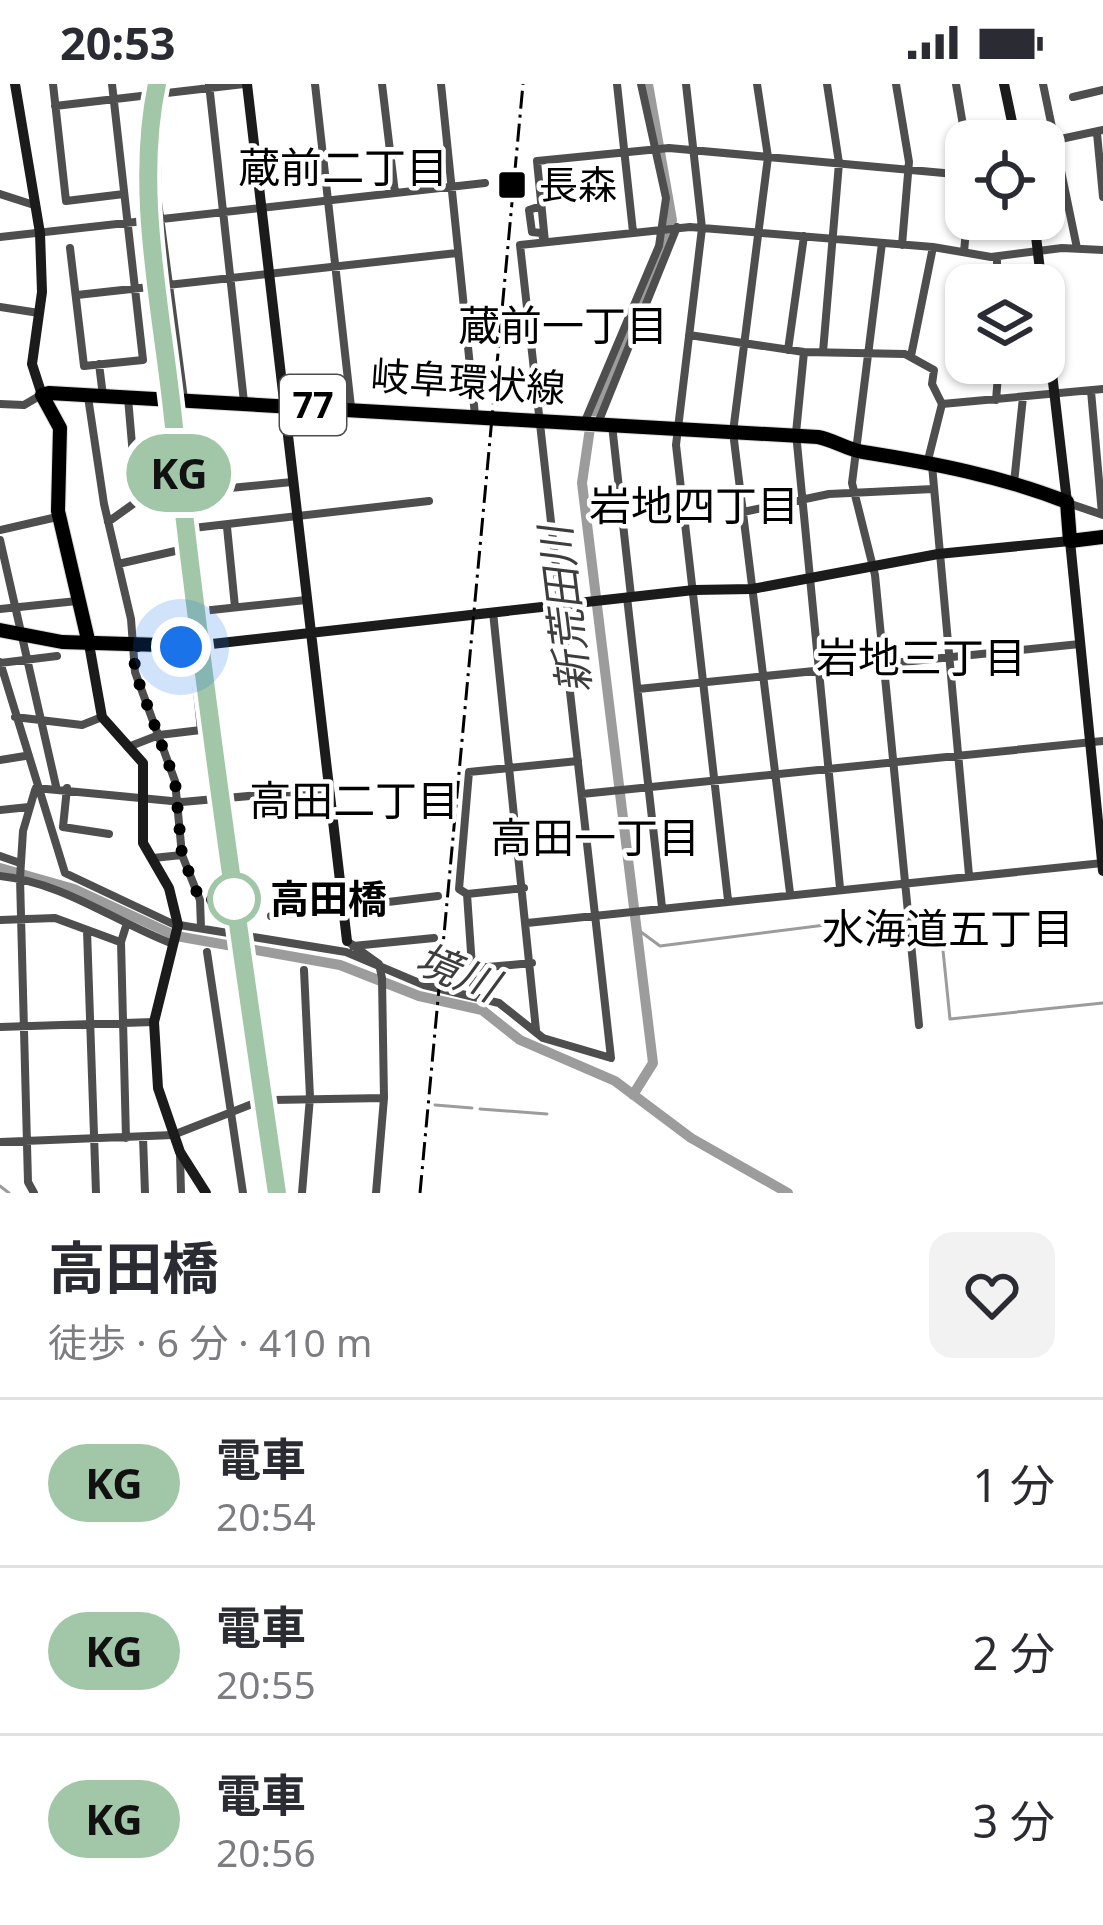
<!DOCTYPE html>
<html lang="ja">
<meta charset="utf-8">
<style>
body{margin:0;font-family:"Noto Sans","Noto Sans JP",sans-serif;background:#f2f2f3;color:#2b2b33;height:100vh;display:flex;flex-direction:column;font-size:45px;white-space:nowrap}
*{box-sizing:border-box;margin:0}
p{font-size:39px;color:#7c7c81}
.icon{flex:none;width:66px;height:66px;fill:none;stroke:currentColor;stroke-width:2;stroke-linecap:round;stroke-linejoin:round}
.map{position:relative;height:1109px;overflow:hidden}
.sheet{display:flex;flex-direction:column;background:#fff;flex:1}
.sheet>*{flex:none}
.badge{padding:0 24px;border-radius:39px;font-size:42px;line-height:78px}
.buttons{position:absolute;left:945px;top:36px;display:grid;gap:24px}
.buttons a{display:grid;place-items:center;width:120px;height:120px;border-radius:24px;background:#fff;box-shadow:0 3px 9px #0004;font-size:60px}
.you{position:absolute;width:60px;height:60px;margin:-30px;border:9px solid #fff;border-radius:50%;background:#1a73e8;box-shadow:0 0 0 18px #1a73e833}
.map>.badge{position:absolute;translate:-50% -50%;box-shadow:0 0 0 6px #fff}
.round{display:grid;place-items:center;flex:none;width:126px;height:126px;border-radius:24px;background:#f2f2f3}
.headline{display:flex;align-items:center;justify-content:space-between;height:204px;padding:0 48px}
h1{font-size:57px;font-weight:700;line-height:90px}
ul{padding:0;list-style:none}
li{display:flex;align-items:center;gap:36px;height:168px;padding:0 48px;border-top:3px solid #e1e1e2}
li div{flex:1}
li b{display:block;font-size:45px}
li em{font-style:normal}
li .badge{min-width:132px;font-weight:700;text-align:center}
.status{display:flex;justify-content:space-between;align-items:center;height:84px;padding:0 60px;background:#fff;direction:ltr}
.status svg{height:33px;fill:currentColor}
.map>svg:first-child{display:block}
</style>
<div class="status"><b>20:53</b><svg viewBox="0 0 49 12"><path d="M0 12V9h3v3zM5 12V6h3v6zM10 12V3h3v9zM15 12V0h3v12zM26 1h20v11H26zM47 4h2v5h-2z"/></svg></div>
<div class="map">
<svg width="1103" height="1109" viewBox="0 0 1103 1109">
<rect width="100%" height="100%" fill="#fff"/>
<g fill="none" stroke-linecap="round" stroke-linejoin="round">
<path stroke="#9c9c9c" stroke-width="3" d="M913,830L939,827L950,935L1103,919
M637,845L660,862L904,831
M435,1021L472,1024
M480,1025L547,1030
M0,1102L9,1109"/>
<path stroke="#9c9c9c" stroke-width="10" d="M0,784L74,805L176,852L340,881L419,912L482,926L520,956L615,997L691,1054L788,1109
M633,1011L653,979L582,399L590,344L672,136L648,0"/>
<g stroke="#dbdbdb" stroke-width="16">
<path id="primary" d="M0,546L62,558L194,562
M89,560L58,427L60,344L42,311L49,309L818,353C834,356 848,366 863,368C933,379 1001,392 1067,418L1070,457L1103,453"/>
</g>
<path stroke="#4e4e4e" stroke-width="8" d="M53,0L66,117L124,110
M166,0L158,28L157,110L184,315
M209,0L244,318
M315,0L351,323
M382,0L395,109
M441,0L475,331
M617,0L633,148
M686,0L702,144L676,361L728,816
M757,0L768,73L733,348L790,809
M896,0L909,78L902,161
M956,0L966,59
M1043,0L1077,164
M1073,13L1103,6
M55,22L244,0
M1097,49L1103,113
M1056,56L1103,46
M0,110L34,121
M541,122L529,126L532,148L541,149L545,158L537,77L669,64L966,91
M0,153L485,99
M882,159L852,399L875,491L919,941
M70,164L84,282L143,276L112,0
M964,168L967,135
M997,201V173
M77,211L457,169
M0,223L39,229
M689,251L804,268L905,270L934,286L932,300L942,320L928,376
M788,266L804,152
M804,268L796,349L840,804
M823,268L839,79L827,0
M911,272L933,163
M99,280L103,312
M1091,307L1102,430
M88,313L104,420L131,535L135,588L175,697L182,771L200,816L201,844
M128,314L133,372
M179,316L202,527L306,516
M996,316L999,279
M0,320L24,321L41,311
M942,320L1103,305
M585,337L659,162L666,114L641,0
M598,339L677,143
M612,341L631,512
M932,381L969,791
M1014,399L1023,313
M189,408L292,398
M1068,419L1103,431
M743,428L829,410L933,405
M108,438L143,413L178,410
M227,443L235,523
M193,444L429,417
M0,446L57,433
M0,456L56,702
M118,480L184,465
M627,513L662,823
M0,525L77,517
M493,528L536,946
M0,578L65,789L173,840L346,868L424,901L499,919L543,954L611,974L520,161L690,143L933,163L991,173L1062,164L1103,166
M0,579L57,572
M638,605L1080,560
M15,633L82,641L102,633
M128,663L159,651L201,646L167,316
M0,676L25,672
M36,704L182,718L327,705
M67,704L63,743L109,750
M582,710L1103,657
M0,726L29,723
M0,772L20,779
M153,774L182,771
M0,792C65,799 113,837 173,860
M467,810L524,804
M271,832L438,812
M0,836L55,834L120,858
M527,839L1103,779
M87,846L96,1109
M347,857L379,880L382,894L384,1014L376,1109
M353,862L434,854
M207,868L243,1109
M476,884L532,879
M474,912L467,810L459,805L469,688L578,677
M0,943L154,938
M272,1016L384,1014
M143,1053L145,1109
M126,1054L121,858L126,842
M0,1058L173,1051L260,1017
M180,1070L181,1109
M34,1109L28,1098L20,794L23,747L35,706
M302,1109L310,1013L304,886"/>
<path stroke="#1b1b1b" stroke-width="10" d="M15,0L40,149L42,208L32,280L42,311
M247,0L347,857
M1004,0L1016,57
M1034,135L1067,418
M89,560L102,633L143,679V759L169,804L178,841L154,938L158,1004L180,1068L206,1109
M194,562L694,506L752,505L938,470L1070,457L1103,787"/>
<use href="#primary" stroke="#000" stroke-width="14"/>
<path stroke="#000" stroke-width="3" stroke-dasharray="18 6 3 6" stroke-linecap="butt" d="M160,0L152,52L153,120L209,627L280,1109
M420,1109L523,0"/>
</g>
<g fill="none" stroke-linecap="round" stroke-linejoin="round">
<g stroke="#fff" stroke-width="27">
<path id="line" d="M157,0C134,108 162,226 173,334C202,594 239,851 277,1109"/>
</g>
<use href="#line" stroke="#a2c7a8" stroke-width="18"/>
<path stroke="#000" stroke-width="12" stroke-dasharray="0 21.6" d="M181,563L134,562L135,588L175,697L182,771L200,816L234,815"/>
</g>
<rect fill="#000" stroke="#fff" stroke-width="4.5" x="497" y="86" width="30" height="30" rx="6"/>
<circle fill="#fff" stroke="#a2c7a8" stroke-width="6" cx="234" cy="815" r="24"/>
<g text-anchor="middle" stroke-width="9" stroke-linejoin="round" paint-order="stroke">
<rect fill="#fff" stroke="#4c4c4c" stroke-width="3" x="280" y="291" width="66" height="60" rx="9"/>
<g font-size="36" font-weight="bold" fill="#000">
<text x="313" y="334">77</text>
</g>
<g font-size="39" fill="#000" stroke="#fff" text-anchor="start">
<text x="539" y="115">長森</text>
</g>
<g font-size="39" fill="#000" stroke="#fff">
<text transform="translate(468 298) rotate(4)" y="14">岐阜環状線</text>
</g>
<g font-size="39" font-weight="bold" fill="#000" stroke="#fff" text-anchor="start">
<text x="270" y="829">高田橋</text>
</g>
<g font-size="42" fill="#000" stroke="#fff">
<text x="343" y="99">蔵前二丁目</text>
<text x="563" y="257">蔵前一丁目</text>
<text x="694" y="437">岩地四丁目</text>
<text x="921" y="589">岩地三丁目</text>
<text x="354" y="732">高田二丁目</text>
<text x="595" y="769">高田一丁目</text>
<text x="948" y="860">水海道五丁目</text>
</g>
<g font-size="42" font-style="italic" fill="#3d3d3d" stroke="#fff">
<text transform="translate(565 526) rotate(-97)" y="15">新荒田川</text>
<text transform="translate(457 888) rotate(22)" y="15">境川</text>
</g>
</g>
</svg>
<div class="buttons">
<a><svg class="icon" aria-label="locate" viewBox="0 0 24 24"><circle cx="12" cy="12" r="6"/><path d="M12 2v4M12 18v4M2 12h4M18 12h4"/></svg></a>
<a><svg class="icon" aria-label="layers" viewBox="0 0 24 24"><path d="M12 4l9 5-9 5-9-5zM3 14l9 5 9-5"/></svg></a>
</div>
<div class="you" style="left:181px;top:563px"></div>
<b class="badge" style="left:179px;top:389px;background:#a2c7a8;color:#111">KG</b>
</div>
<section class="sheet">
<div class="headline"><div><h1>高田橋</h1><p>徒歩 · 6 分 · 410 m</p></div><a class="round"><svg class="icon" aria-label="heart" viewBox="0 0 24 24"><path d="M12 20l-8-8c-3-5 5-10 8-4 3-6 11-1 8 4z"/></svg></a></div>
<ul>
<li><span class="badge" style="background:#a2c7a8;color:#111">KG</span><div><b>電車</b><p>20:54</p></div><em>1 分</em></li>
<li><span class="badge" style="background:#a2c7a8;color:#111">KG</span><div><b>電車</b><p>20:55</p></div><em>2 分</em></li>
<li><span class="badge" style="background:#a2c7a8;color:#111">KG</span><div><b>電車</b><p>20:56</p></div><em>3 分</em></li>
</ul>
</section>
